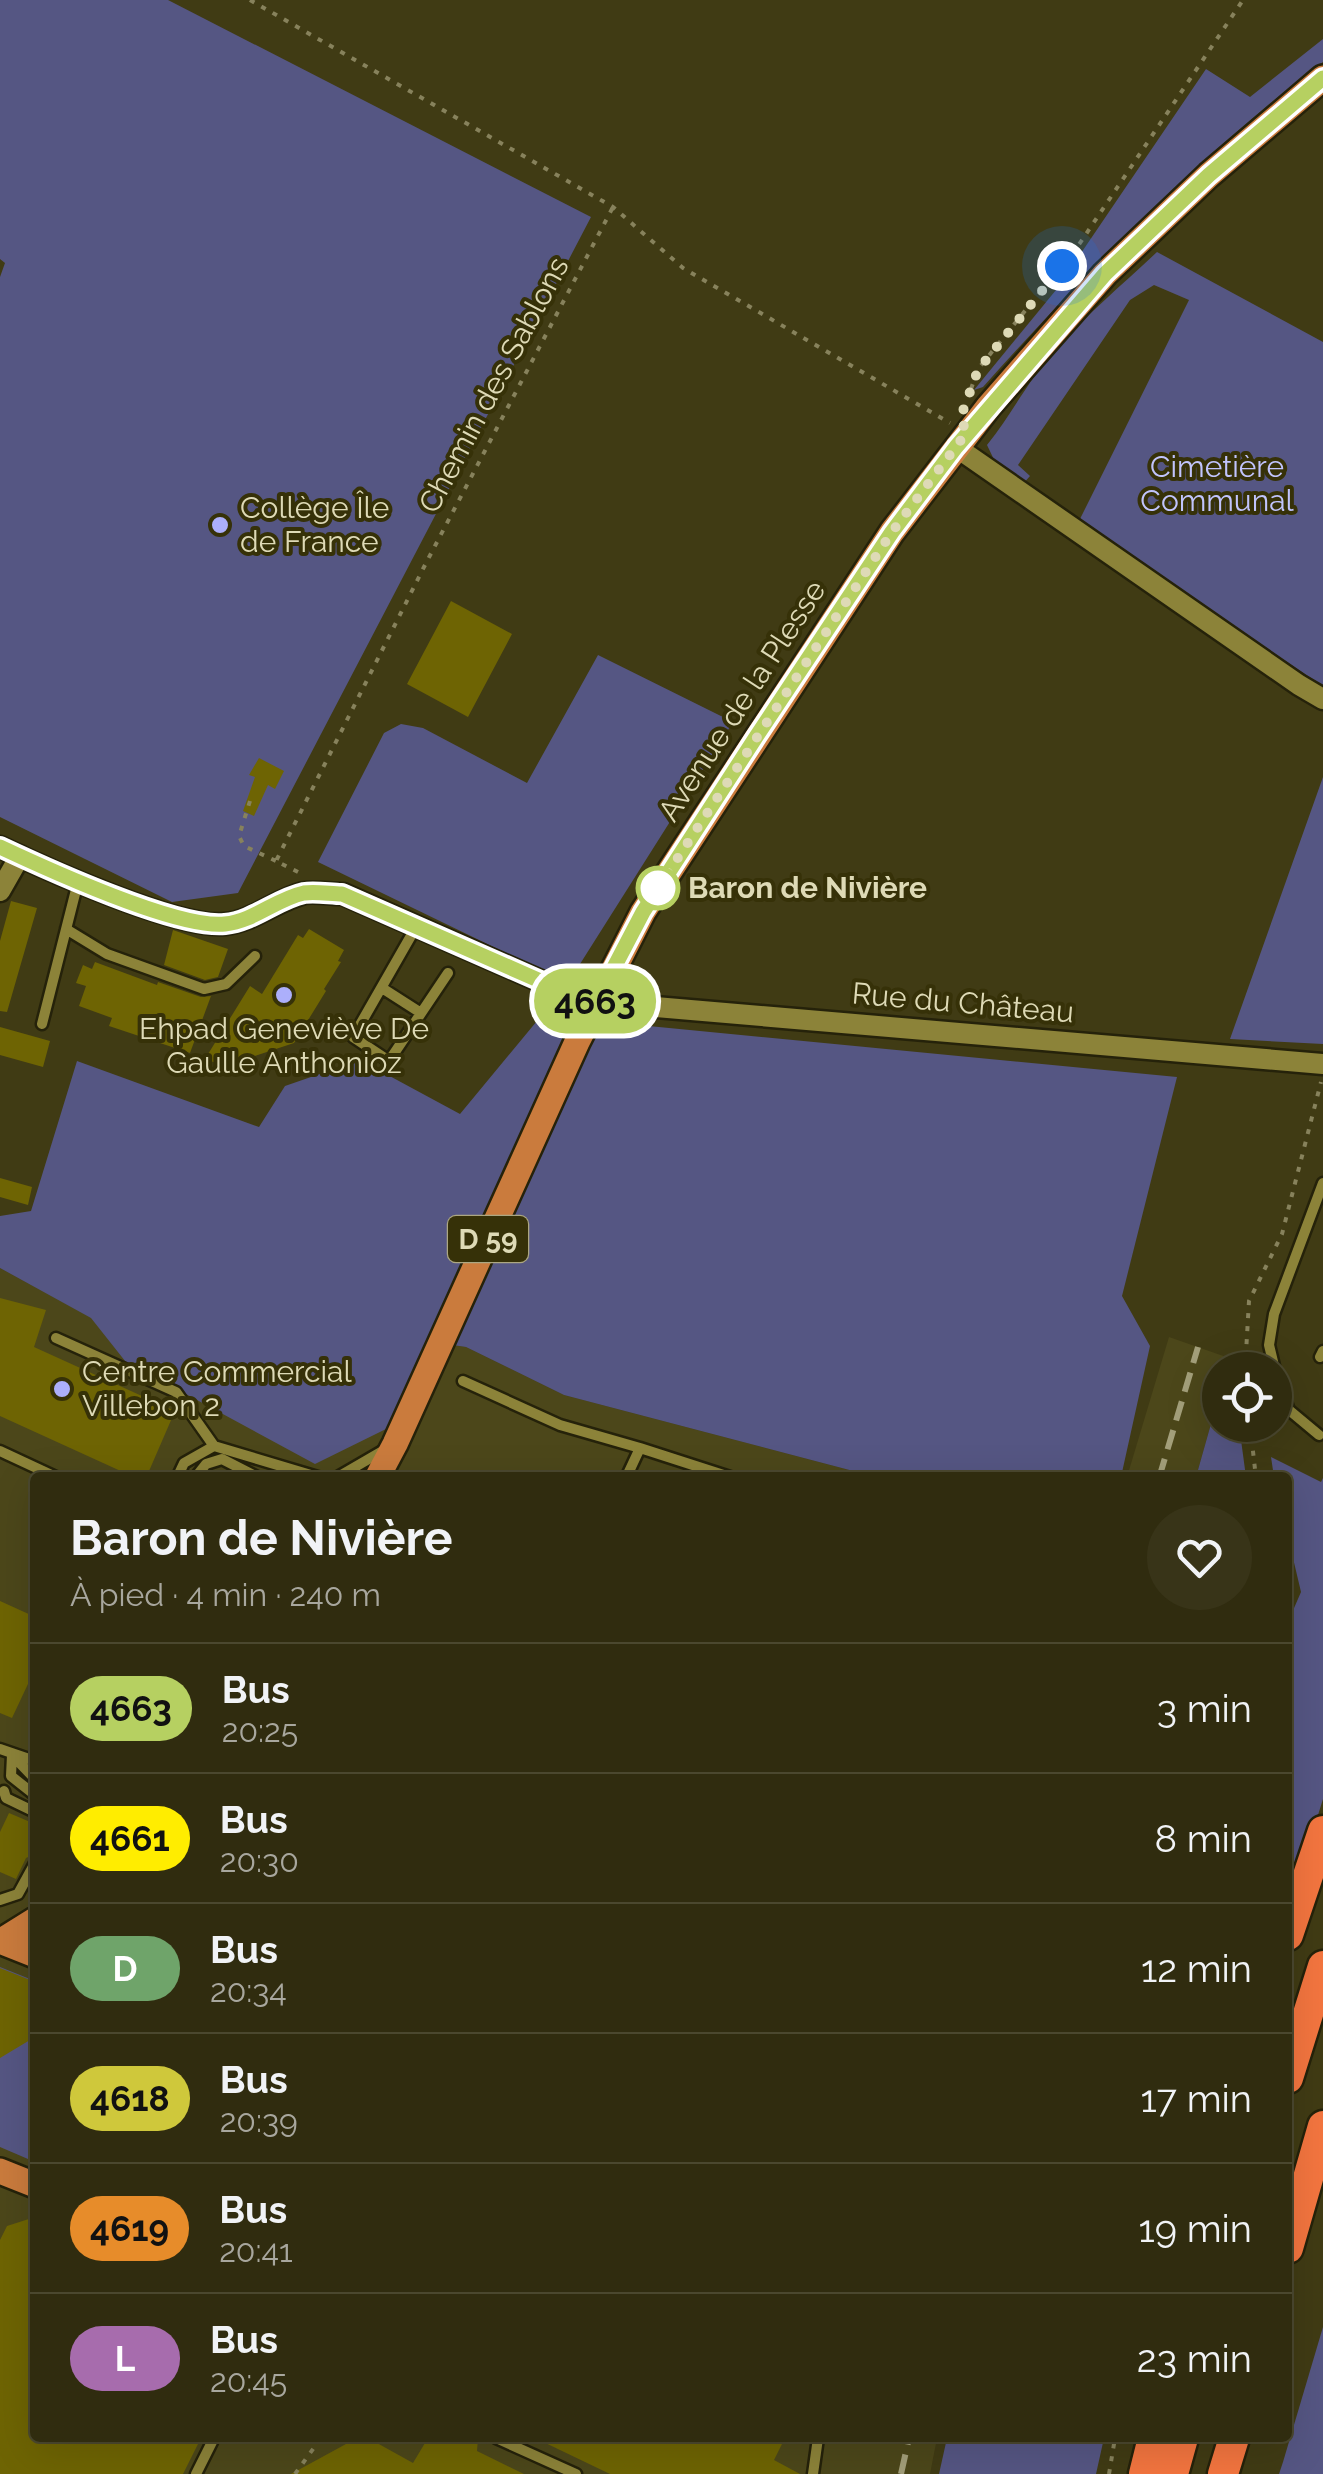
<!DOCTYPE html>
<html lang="fr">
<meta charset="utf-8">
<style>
body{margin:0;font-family:Raleway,sans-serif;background:#383418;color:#f1f3f6;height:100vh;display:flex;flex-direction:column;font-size:38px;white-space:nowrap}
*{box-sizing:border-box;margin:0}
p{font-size:32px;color:#a8a79e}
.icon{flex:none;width:55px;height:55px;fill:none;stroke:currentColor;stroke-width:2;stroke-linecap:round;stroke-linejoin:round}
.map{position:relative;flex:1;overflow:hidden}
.drawer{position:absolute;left:30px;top:1472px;width:1262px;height:970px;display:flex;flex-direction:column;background:#302c0f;border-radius:10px;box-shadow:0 10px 40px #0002,0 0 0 2px #4b482f}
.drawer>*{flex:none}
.badge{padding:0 20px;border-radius:32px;font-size:35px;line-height:65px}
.fabs{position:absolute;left:1202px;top:1352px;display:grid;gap:20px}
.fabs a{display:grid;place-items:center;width:90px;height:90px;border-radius:50%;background:#302c0f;box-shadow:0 10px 40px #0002,0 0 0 2px #4b482f;font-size:50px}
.you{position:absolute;width:50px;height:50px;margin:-25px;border:8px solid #fff;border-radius:50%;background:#1a73e8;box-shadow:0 0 0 15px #1a73e833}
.map>.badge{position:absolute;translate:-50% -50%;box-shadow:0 0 0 5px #fff}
.round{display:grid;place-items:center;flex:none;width:105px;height:105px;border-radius:52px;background:#383418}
.head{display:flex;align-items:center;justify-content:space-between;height:170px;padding:0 40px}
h1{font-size:48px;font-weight:700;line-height:75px}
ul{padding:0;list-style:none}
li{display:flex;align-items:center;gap:30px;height:130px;padding:0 40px;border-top:2px solid #4b482f}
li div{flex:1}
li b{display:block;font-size:38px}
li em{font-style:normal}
li .badge{min-width:110px;font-weight:700;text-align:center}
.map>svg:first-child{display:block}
</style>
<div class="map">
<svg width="1323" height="2474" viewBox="0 0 1323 2474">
<rect width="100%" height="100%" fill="#403b14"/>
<path fill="#4c471a" d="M0,1268L92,1318L125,1361L431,1342L466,1347L564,1395L876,1477L35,1478V2438H937L930,2474H0Z
M1169,1337L1229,1358L1226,1370H1220V1392L1196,1477H1127Z"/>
<path fill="#555683" d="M0,0H168L591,217L238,893L172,902L0,817V277L5,263L0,259Z
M1323,39V62C1198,156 1087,271 983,387L974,390L1056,290L1206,69L1250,97Z
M1157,252L1323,342V686L1078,523L1189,300L1154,285L1130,300L1018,465L1030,476L1022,485L998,468L987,445C1012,414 1029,379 1055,350C1086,315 1123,284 1157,252Z
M598,655L733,722L568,983L318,862L384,733L401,724L423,728L527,783Z
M1323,777V1044L1230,1039Z
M556,998L628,1024L1177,1077L1122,1296L1150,1346L1121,1477H876L564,1395L466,1347L432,1342L386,1429L315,1464L125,1361L91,1318L0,1268V1216L31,1211L77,1061L259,1127L285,1086L360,1060L460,1114Z
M1220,1392V1425H1239L1246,1477H1196Z
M1271,1457L1321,1482L1323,1478V1799L1288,1911V1622L1301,1592L1288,1537V1478L1274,1477Z
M0,1967L35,1981V2162L0,2147Z
M1323,2327V2474H1279L1283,2462Z
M947,2438H1104L1096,2474H939Z"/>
<path fill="#6e6403" d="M451,601L512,634L468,717L407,684Z
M259,758L284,771L275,789L268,785L254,816L243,811L255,777L249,775Z
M11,901L37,908L7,1012L0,1011V941Z
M309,929L344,950L338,961L341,962L324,989L326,991L294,1043L224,1066L205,1059L250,986L262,994L298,935L303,938Z
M173,930L228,949L218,977L205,980L164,965Z
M95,962L157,985L158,982L201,997L211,996L190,1053L109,1026L112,1018L79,1006L86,986L76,983L83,965L92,969Z
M0,1027L50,1041L43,1067L0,1055Z
M0,1178L32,1187L28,1205L0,1197Z
M0,1298L46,1310L34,1347L175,1411L146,1478H136L0,1416Z
M0,1601L33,1616L28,1626L35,1629V1669L12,1718L0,1713Z
M9,1813L35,1824L30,1840L35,1843V1854L26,1858L16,1879L0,1872V1832Z
M0,1968L35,1982V2037L0,2058Z
M35,2217V2438H201L183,2474H0V2240L7,2226Z
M357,2438H368L413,2463L428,2438H478L477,2451L524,2474H291Z
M535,2438H785L774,2460L800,2474H610Z"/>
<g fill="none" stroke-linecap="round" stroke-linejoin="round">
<g stroke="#25220a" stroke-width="15">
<path id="lane" d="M416,927L353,1037L389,1061L448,973
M66,929L107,954L204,989L226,984L255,956
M382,988L421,1013
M42,1024L78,882
M56,1338L176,1392L214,1446
M1320,1357L1323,1351
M1275,1370L1269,1345L1274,1314L1323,1183
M1275,1372L1289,1410L1319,1435
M463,1381L560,1425L640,1448
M0,1451L58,1478
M177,1478L184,1463L214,1446L321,1478
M195,1478L206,1464L222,1459L259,1478
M336,1478L386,1449
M626,1478L640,1448L733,1478
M0,1749L35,1761
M12,1755L11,1776L35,1795
M13,1756L35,1779
M4,1791L6,1798L35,1812
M0,1900L18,1894L35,1863
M496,2438L576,2474
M196,2474L214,2438
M813,2474L818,2438"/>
</g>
<g stroke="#25220a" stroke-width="25">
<path id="street" d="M956,447L1299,685L1323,699
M0,847C46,869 179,929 225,924C254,921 276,900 304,893C315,891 331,894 343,894L572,995L597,1002L1323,1064
M0,891L20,856"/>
</g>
<g stroke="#25220a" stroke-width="30">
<path id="primary" d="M377,1478L395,1444L577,1042L643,912L892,532L989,406L1105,274L1209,175L1323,78
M0,1941L35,1955
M1,1941L35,1920
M0,2171L35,2185"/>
</g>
<g stroke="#25220a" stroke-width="35">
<path id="highway" d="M1288,1935L1323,1831
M1288,2078L1323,1966
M1288,2248L1323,2126
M1144,2474L1153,2438
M1173,2474L1183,2438
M1223,2474L1234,2438"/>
</g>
<path stroke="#87825c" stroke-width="4" stroke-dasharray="5 8" stroke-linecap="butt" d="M250,0L613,207L683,268L950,423
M971,389L978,369L1080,243L1243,0
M250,801L239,836L244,846L276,861
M298,872L276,861L426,563L613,207
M1245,1370L1249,1301L1282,1234L1321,1082
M1250,1425L1256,1478
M295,2474L321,2438
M1109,2474L1115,2438"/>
<use href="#lane" stroke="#8c8339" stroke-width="10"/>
<use href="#street" stroke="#8c8339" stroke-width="20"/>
<use href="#primary" stroke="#ca7b3d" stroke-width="25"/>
<use href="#highway" stroke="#f3753f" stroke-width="30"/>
<path stroke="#a39f7a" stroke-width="6" stroke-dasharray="20 10" stroke-linecap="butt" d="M1159,1478L1198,1347
M901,2474L909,2438"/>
</g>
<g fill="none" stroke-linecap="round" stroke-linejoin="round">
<g stroke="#fff" stroke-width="22">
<path id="line" d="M0,847C47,869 178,929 225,924C254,921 276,899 304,893C315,891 331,894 342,894L570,994L596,1002L643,912L756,737L892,532L956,447L1105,274L1209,175L1323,78"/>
</g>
<use href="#line" stroke="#b6d061" stroke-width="15"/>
<path stroke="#dedab6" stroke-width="10" stroke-dasharray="0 18" d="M658,888L892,532L967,432L960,419L978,370L1062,266"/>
</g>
<g fill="#acaffb" stroke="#363108" stroke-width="4">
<circle cx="220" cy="525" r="10"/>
<circle cx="284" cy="995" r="10"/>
<circle cx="62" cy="1389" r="10"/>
</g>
<circle fill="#fff" stroke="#b6d061" stroke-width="5" cx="658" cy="888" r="20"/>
<g text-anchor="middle" stroke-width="8" stroke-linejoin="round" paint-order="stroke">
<rect fill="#363108" stroke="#aca782" stroke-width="2.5" x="448" y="1216" width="80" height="46" rx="8"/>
<g font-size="28" font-weight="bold" fill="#dedab6">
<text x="488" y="1249">D 59</text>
</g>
<g font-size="30" fill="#dedab6" stroke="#363108">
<text transform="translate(494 385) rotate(-62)" y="10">Chemin des Sablons</text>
<text transform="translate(742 701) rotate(-57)" y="10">Avenue de la Plesse</text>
<text transform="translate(963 1003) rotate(5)" y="10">Rue du Château</text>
</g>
<g font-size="30" fill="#c1c4fd" stroke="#363108">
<text x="1217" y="477">Cimetière<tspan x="1217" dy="34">Communal</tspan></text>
</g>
<g font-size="30" fill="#dedab6" stroke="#363108" text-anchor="start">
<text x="240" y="518">Collège Île<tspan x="240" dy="34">de France</tspan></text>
<text x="284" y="1039" text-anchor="middle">Ehpad Geneviève De<tspan x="284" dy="34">Gaulle Anthonioz</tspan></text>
<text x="82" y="1382">Centre Commercial<tspan x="82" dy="34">Villebon 2</tspan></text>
</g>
<g font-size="30" font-weight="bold" fill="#dedab6" stroke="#363108" text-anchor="start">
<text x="688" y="898">Baron de Nivière</text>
</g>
</g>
</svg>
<div class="fabs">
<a><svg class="icon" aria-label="locate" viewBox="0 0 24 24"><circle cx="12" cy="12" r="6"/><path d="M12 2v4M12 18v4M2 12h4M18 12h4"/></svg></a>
</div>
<div class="you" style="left:1062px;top:266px"></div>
<b class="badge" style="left:595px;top:1001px;background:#b6d061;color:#111">4663</b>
<section class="drawer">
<div class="head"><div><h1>Baron de Nivière</h1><p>À pied · 4 min · 240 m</p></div><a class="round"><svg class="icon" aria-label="heart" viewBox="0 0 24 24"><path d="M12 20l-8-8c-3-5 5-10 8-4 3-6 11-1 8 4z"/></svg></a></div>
<ul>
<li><span class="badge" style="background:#b6d061;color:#111">4663</span><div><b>Bus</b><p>20:25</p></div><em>3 min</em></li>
<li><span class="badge" style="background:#ffed00;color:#111">4661</span><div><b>Bus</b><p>20:30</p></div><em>8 min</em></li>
<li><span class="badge" style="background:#6fa46a;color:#fff">D</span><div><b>Bus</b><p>20:34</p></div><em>12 min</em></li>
<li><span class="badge" style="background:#cfc83b;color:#111">4618</span><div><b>Bus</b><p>20:39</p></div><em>17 min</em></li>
<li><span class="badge" style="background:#e78c2a;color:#111">4619</span><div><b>Bus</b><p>20:41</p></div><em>19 min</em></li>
<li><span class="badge" style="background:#a76cad;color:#fff">L</span><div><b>Bus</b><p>20:45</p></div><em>23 min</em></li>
</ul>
</section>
</div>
